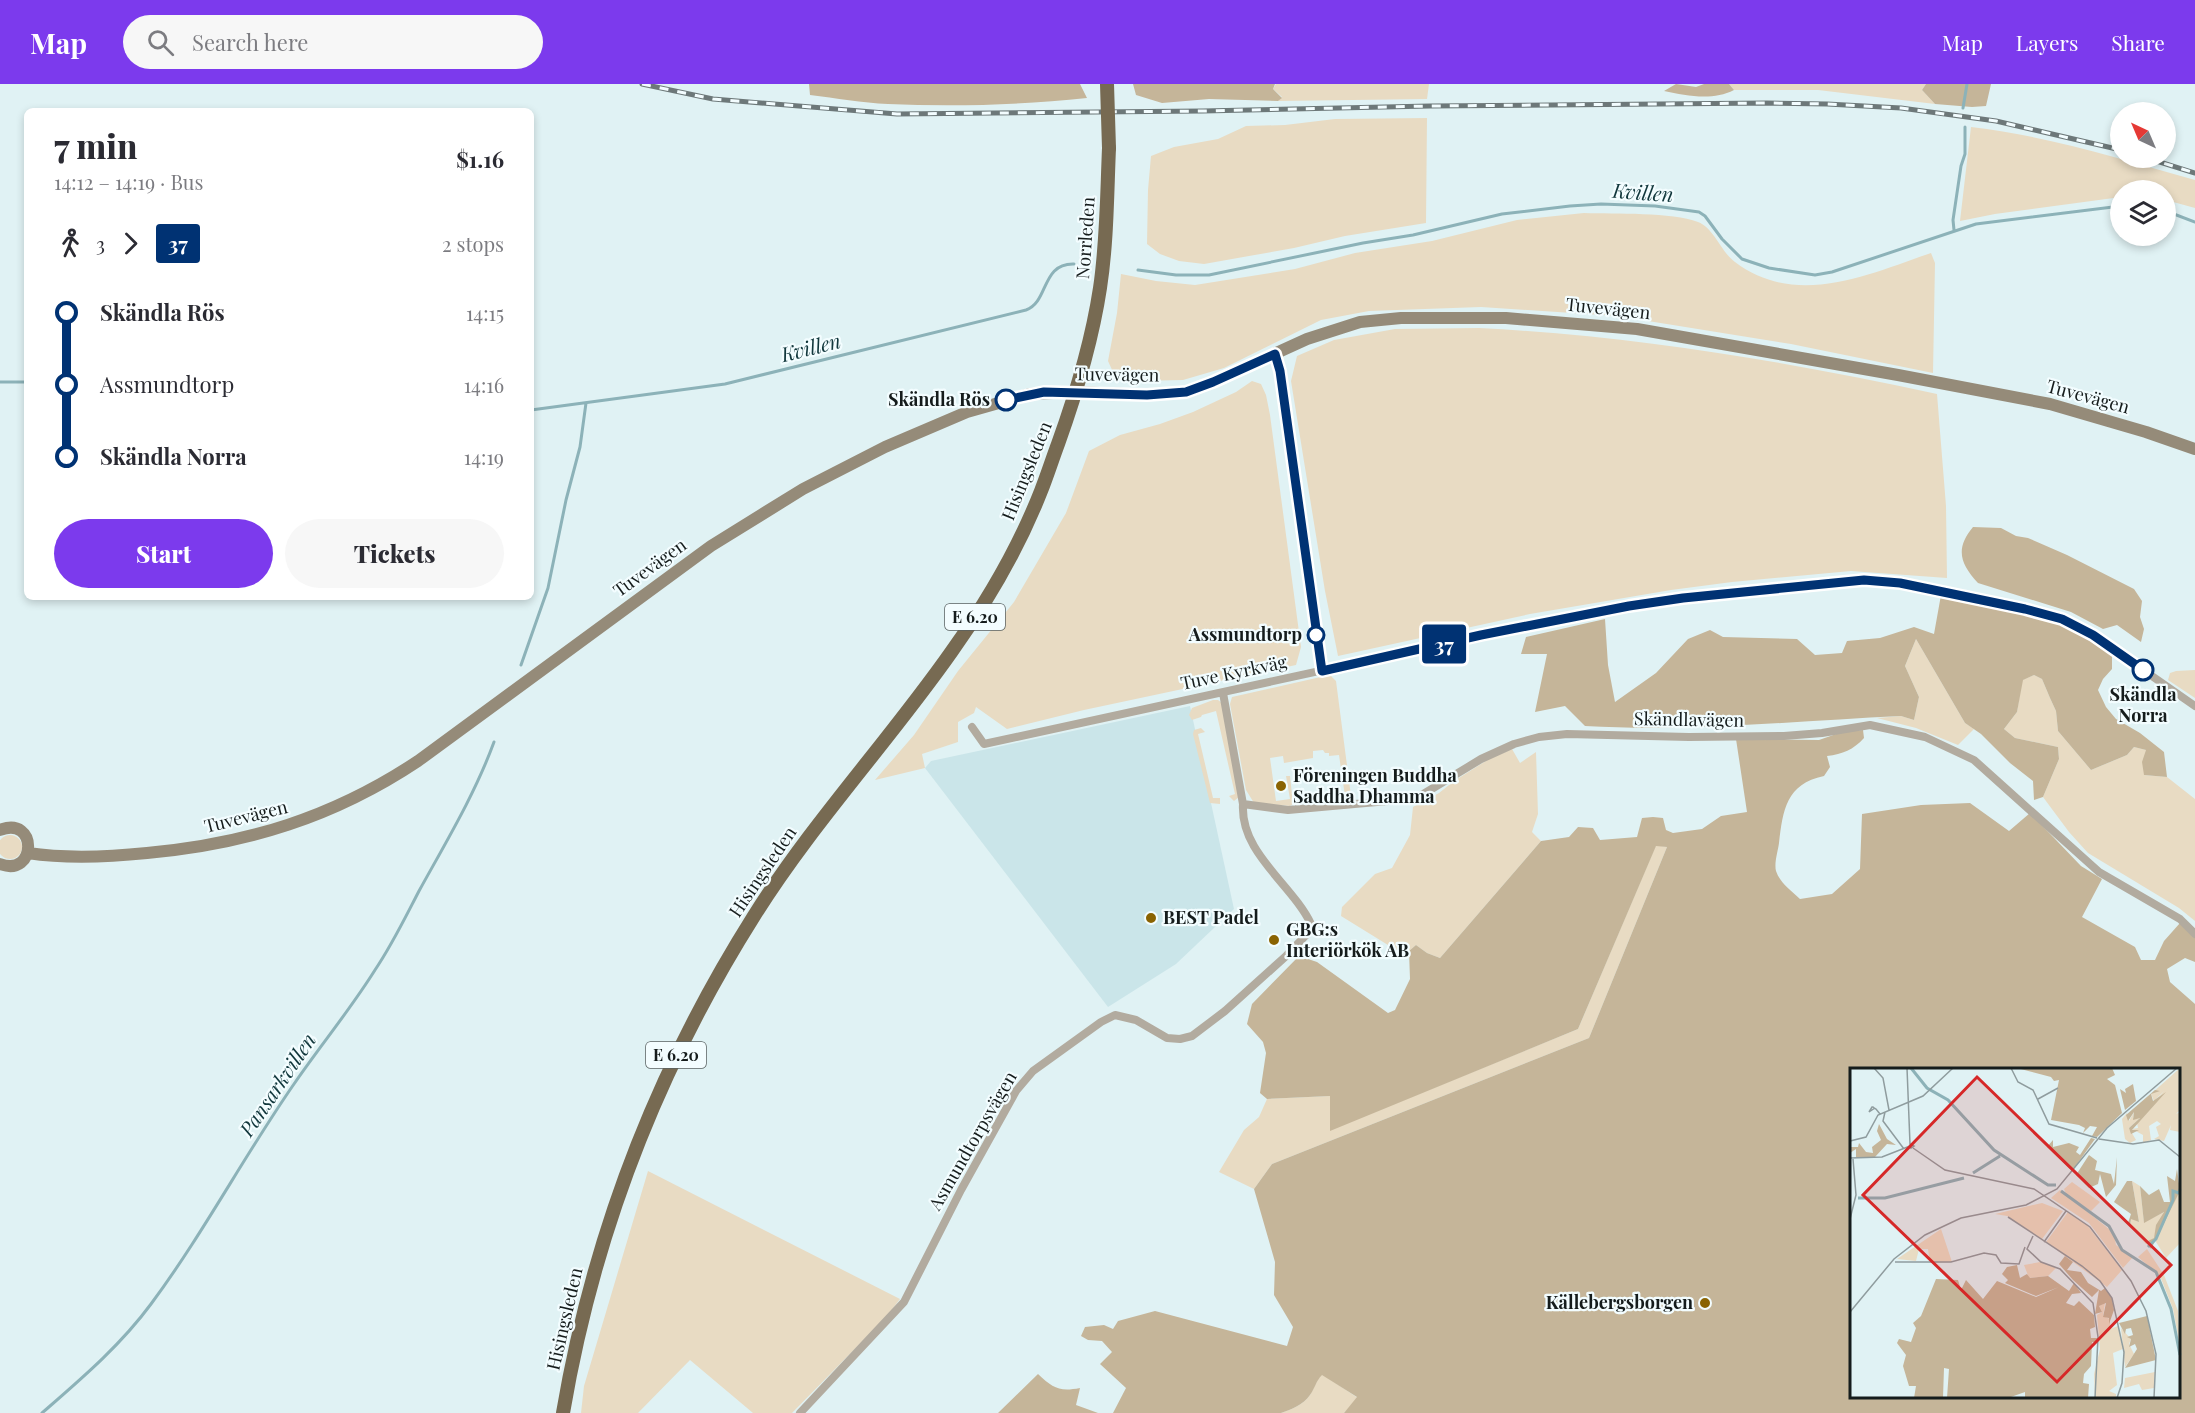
<!DOCTYPE html>
<meta charset="utf-8">
<style>
body{margin:0;font-family:"Playfair Display",serif;background:#f7f7f7;color:#2b2b33;height:100vh;display:flex;flex-direction:column;font-size:22px;white-space:nowrap}
*{box-sizing:border-box;margin:0}
p{font-size:20px;color:#7c7c81}
.icon{flex:none;width:33px;height:33px;fill:none;stroke:currentColor;stroke-width:2;stroke-linecap:round;stroke-linejoin:round}
.map{position:relative;flex:1;overflow:hidden}
.drawer{position:absolute;left:24px;top:24px;width:510px;height:492px;display:flex;flex-direction:column;background:#fff;border-radius:9px;box-shadow:0 3px 9px #0003}
.drawer>*{flex:none}
.badge{padding:0 12px;border-radius:4px;font-size:21px;line-height:39px}
.needle{width:39px;rotate:316deg}
.tools{position:absolute;left:2110px;top:18px;display:grid;gap:12px}
.tools a{display:grid;place-items:center;width:66px;height:66px;border-radius:50%;background:#fff;box-shadow:0 3px 9px #0003;font-size:30px}
.map>.badge{position:absolute;translate:-50% -50%;box-shadow:0 0 0 3px #fff}
.legs{display:flex;align-items:center;gap:9px;height:66px;padding:0 30px;font-size:20px}
.legs p{margin-inline-start:auto}
.headline{display:flex;align-items:center;justify-content:space-between;height:102px;padding:0 30px}
h1{font-size:33px;font-weight:800;line-height:45px}
.primary-button{display:flex;gap:12px;margin-top:auto;padding:12px 30px}
.primary-button a{flex:1;height:69px;border-radius:36px;background:#7c3aed;color:#fff;font-size:24px;font-weight:800;line-height:69px;text-align:center}
.primary-button a+a{background:#f7f7f7;color:#2b2b33}
ul{padding:0 30px;list-style:none}
li{display:flex;align-items:center;gap:21px;height:72px;font-size:22px}
li i{display:grid;place-items:center;width:9px;height:100%;margin:0 8px;background:currentColor}
li i::after{content:'';width:15px;height:15px;margin:-8px;border:4px solid;border-radius:50%;background:#fff}
li p{margin-inline-start:auto}
li:first-child i{background:linear-gradient(#0000 50%,currentColor 0)}
li:last-child i{background:linear-gradient(currentColor 50%,#0000 0)}
header{display:flex;align-items:center;gap:36px;box-sizing:border-box;height:84px;padding:0 30px;background:#7c3aed;color:#fff}
header strong{font-size:28px}
nav{display:flex;gap:33px;margin-inline-start:auto;font-size:21px}
.search{width:420px;height:54px;background:#f7f7f7;display:flex;align-items:center;gap:15px;box-sizing:border-box;padding:0 21px;border-radius:33px;color:#7c7c81;font-size:22px}
.map>svg:first-child{display:block}
</style>
<header>
<strong>Map</strong>
<div class="search"><svg class="icon" aria-label="search" viewBox="0 0 24 24"><circle cx="10" cy="10" r="6"/><path d="M15 15l6 6"/></svg>Search here</div>
<nav><a>Map</a><a>Layers</a><a>Share</a></nav>
</header>
<div class="map">
<svg width="2195" height="1329" viewBox="0 0 2195 1329">
<rect width="100%" height="100%" fill="#e0f2f4"/>
<path fill="#cae5e9" d="M1190,622L1234,825L1176,880L1108,923L925,684L931,677Z"/>
<path fill="#e8dbc3" d="M1276,0H1429L1427,15L1278,17L1282,13L1273,5Z
M1729,0H1926L1922,6L1935,20L1818,6H1734Z
M1427,34L1426,139L1345,152L1294,164L1204,180L1179,177L1160,170L1147,160L1148,106L1151,72L1174,63L1218,55L1246,42L1285,41L1335,35Z
M1971,43C2048,52 2121,75 2195,96V124L2166,116V106H2121V113L1995,130L1960,137Z
M1584,129C1615,130 1672,128 1698,138C1714,144 1721,168 1735,178C1796,224 1867,191 1931,169L1935,179L1933,289L1791,260L1617,232L1481,223L1369,227L1321,236L1224,284L1183,296L1136,297L1123,295L1113,288L1108,277L1117,229L1121,190L1156,197L1195,201L1295,185L1355,169L1432,157L1517,136Z
M1479,244C1634,252 1785,277 1937,310L1946,422L1947,494L1851,487L1732,498L1671,506L1530,530L1338,572L1325,507L1291,297L1297,272L1334,256L1395,245Z
M1252,297L1261,300L1266,311L1270,331L1301,563L1296,581L1084,626L1007,645L976,623L974,629L958,638V658L922,670L925,684L875,696L914,651L958,587L1014,518L1066,429L1089,367L1120,351L1160,340L1193,328L1236,308Z
M1916,555L1965,639L1974,645L1958,661L1916,644L1877,634L1901,632L1914,636L1919,613L1905,582Z
M2195,586V614L2168,596L2170,589L2176,587Z
M2034,591L2042,595L2050,614L2056,627L2058,647L2091,686L2127,671L2134,663L2146,666L2144,691L2167,693L2195,715V837L2179,824L2088,769L2069,748L2043,713L2059,675L2058,663L2015,654L2004,645L2017,628L2022,596Z
M1325,592H1331L1336,597L1351,712H1345L1339,671L1329,672V669H1325L1323,666L1313,667V674L1284,679L1283,672L1270,674L1276,717L1290,715L1286,692H1290L1293,720L1290,722L1254,719L1246,706L1230,620L1232,613Z
M1213,616H1218L1222,619L1239,713L1234,717L1229,712L1235,710L1216,627L1202,631L1201,633L1192,636L1189,631L1192,624Z
M1201,644L1205,648L1198,650L1213,714H1220V720L1210,719L1193,650L1194,646Z
M1512,665L1520,679L1536,668L1538,730L1532,748L1541,757L1440,874L1427,869L1416,861L1409,867V874L1341,832L1342,823L1375,790L1392,784L1410,751L1413,723L1439,709L1454,697L1489,675Z
M-2 763a12 12 0 1 1 24 0a12 12 0 1 1-24 0Z
M1656,761L1667,763L1589,954L1272,1080L1254,1105L1219,1088L1244,1046L1259,1033L1267,1015L1330,1012V1046L1578,945Z
M648,1087L900,1215L888,1231L792,1329H753L690,1276L638,1329H581L584,1302Z
M1322,1290L1358,1314L1344,1329H1281C1292,1325 1303,1321 1310,1311C1314,1304 1316,1297 1322,1290Z"/>
<path fill="#c5b599" fill-rule="evenodd" d="M809,0H1080L1087,14C1021,21 954,23 888,20C862,19 836,14 810,11Z
M1133,0H1275L1273,5L1282,14L1278,17L1209,15L1162,19L1136,11Z
M1676,0L1696,3L1704,0H1729L1734,6C1713,17 1687,12 1664,7Z
M1926,0H1991L1986,22L1972,23L1935,20L1922,6Z
M1973,443L2001,444L2016,452L2028,454L2067,471L2134,505L2142,517L2140,533L2144,545L2141,558L2117,541L2103,545L2071,528L1978,499C1960,479 1955,465 1973,443Z
M1941,511L2037,530L2065,541L2112,571V585L2103,595L2098,606L2106,623L2116,635L2140,649L2164,668L2167,693L2144,691L2142,678L2146,666L2134,663L2127,671L2091,686L2058,647L2056,627L2050,614L2042,595L2034,591L2023,596L2017,628L2004,645L2015,654L2058,663L2059,675L2043,713L2034,716L2033,697L2010,679L1981,650L1965,639L1916,555L1905,582L1919,613L1914,636L1901,632C1795,637 1691,648 1585,642L1565,622L1535,628L1547,570H1521L1526,553L1605,535L1608,581L1615,618L1656,589L1688,555L1710,546L1723,553L1797,555L1815,571L1842,569L1847,557L1880,554L1914,543L1934,550Z
M1863,646L1864,654C1853,666 1843,670 1827,672L1830,683L1824,692C1786,700 1783,726 1779,759C1778,767 1774,779 1776,787C1780,799 1791,806 1800,815L1832,810L1860,785L1862,730L1921,721L1970,719L2009,747L2030,729L2081,782L2102,795L2082,833L2135,863L2141,876H2155L2164,857L2180,839L2195,853V878L2185,874L2167,885L2170,898L2195,920V1329H1344L1357,1313L1322,1291C1316,1297 1315,1304 1310,1311C1303,1321 1292,1325 1281,1329H1113L1126,1304L1100,1280L1112,1268L1102,1257L1088,1256L1081,1252L1085,1243L1104,1241L1113,1245L1118,1237L1155,1227L1287,1262L1293,1243L1274,1211L1275,1178L1254,1105L1272,1080L1589,954L1667,763L1656,762L1578,945L1330,1047V1012L1267,1015L1260,1009L1266,969L1263,958L1247,940L1252,920L1299,872L1317,878L1388,929L1395,926L1410,895L1409,867L1416,861L1427,869L1440,874L1541,757L1569,753L1578,743L1593,744L1600,756L1637,753L1642,734L1653,733L1663,734L1666,746L1673,749L1702,745L1721,732L1747,728L1736,655L1819,656L1842,648ZM1852,986H2178V1312H1852Z
M1038,1290C1053,1304 1059,1308 1080,1304L1076,1321L1098,1329H998Z"/>
<g fill="none" stroke-linecap="round" stroke-linejoin="round">
<path stroke="#8cb2b8" stroke-width="3" d="M1963,24L1967,0
M2166,127L2195,138
M1954,146L1953,136L1961,82L1965,70V43
M1138,186L1176,191H1209L1363,159L1413,151L1502,130L1570,122L1601,120L1655,122L1699,128L1705,132L1722,155L1742,175L1769,184L1815,191L1832,188L1976,140L2121,122
M0,298H27
M531,326L725,300L1026,226C1049,218 1041,179 1074,180
M521,581L548,504L566,416L580,363L586,319
M42,1329C81,1295 120,1262 151,1220C203,1150 244,1072 294,1000C320,962 350,926 375,886C392,861 405,834 419,807C446,758 475,710 494,658"/>
<path stroke="#b2ab9f" stroke-width="8" d="M1275,270L1279,287L1322,587
M1223,609L1243,720L1288,726L1388,717L1420,712L1481,675L1514,660L1539,653L1567,650L1689,653L1784,652L1822,649L1870,641L1925,653L1974,676L2099,788L2180,835L2195,850
M972,643L984,660L1540,539L1683,514L1855,497L1900,499L2025,525L2062,535L2093,551L2195,622
M800,1329L904,1218L961,1106L1016,1007L1033,987L1101,938L1115,931L1136,936L1167,954L1180,955L1192,952L1225,927L1285,873L1309,848L1311,840C1292,800 1240,769 1243,720"/>
<path stroke="#958b79" stroke-width="12" d="M0,746C38,731 37,794 0,780
M28,769C67,775 108,773 147,769C247,760 334,733 418,677L711,462L803,405L885,363L967,328L1030,310L1076,308L1147,311L1186,308L1213,298L1307,255L1360,238L1401,234H1506L1637,245L1898,291L2050,320L2146,348L2195,365"/>
<path stroke="#776a52" stroke-width="14" d="M563,1329C593,1152 658,984 754,832C813,738 889,657 952,567C987,518 1019,463 1041,407C1047,392 1052,376 1058,360C1076,310 1092,257 1100,204C1107,158 1107,110 1109,64"/>
<g stroke="#6d7879" stroke-width="5">
<path id="rail" d="M642,0L713,15L897,30L1203,27L1430,22L1767,19L1827,20L1901,24L1996,37L2121,66
M2147,74L2195,89"/>
</g>
<use href="#rail" stroke="#f3fdff" stroke-width="3" stroke-dasharray="9" stroke-linecap="butt"/>
<path stroke="#776a52" stroke-width="14" d="M1107,0L1109,64"/>
</g>
<g fill="none" stroke-linecap="round" stroke-linejoin="round">
<g stroke="#fff" stroke-width="14">
<path id="line-1" d="M1006,316L1044,308L1147,311L1186,308L1213,298L1275,270L1280,287L1322,587L1481,551L1629,522L1683,514L1864,496L1900,499L2025,525L2062,535L2093,551L2143,586"/>
</g>
<use href="#line-1" stroke="#003273" stroke-width="9"/>
</g>
<g fill="#fff" stroke="#003273" stroke-width="3">
<circle cx="1006" cy="316" r="10"/>
<circle cx="1316" cy="551" r="8"/>
<circle cx="2143" cy="586" r="10"/>
</g>
<g fill="#8a6302" stroke="#f3fdff" stroke-width="2">
<circle cx="1281" cy="702" r="6"/>
<circle cx="1151" cy="834" r="6"/>
<circle cx="1274" cy="856" r="6"/>
<circle cx="1705" cy="1219" r="6"/>
</g>
<g text-anchor="middle" stroke-width="4.5" stroke-linejoin="round" paint-order="stroke">
<g fill="#f3fdff" stroke="#586060" stroke-width="1.5">
<rect x="945" y="520" width="60" height="26" rx="4.5"/>
<rect x="646" y="958" width="60" height="26" rx="4.5"/>
</g>
<g font-size="16" font-weight="bold" fill="#151c1c">
<text x="975" y="539">E 6.20</text>
<text x="676" y="977">E 6.20</text>
</g>
<g font-size="18" fill="#151c1c" stroke="#f3fdff">
<text transform="translate(1086 154) rotate(-86)" y="6">Norrleden</text>
<text transform="translate(1608 225) rotate(6)" y="6">Tuvevägen</text>
<text transform="translate(1117 291) rotate(1)" y="6">Tuvevägen</text>
<text transform="translate(2088 313) rotate(15)" y="6">Tuvevägen</text>
<text transform="translate(1027 387) rotate(-68)" y="6">Hisingsleden</text>
<text transform="translate(650 484) rotate(-36)" y="6">Tuvevägen</text>
<text transform="translate(1234 589) rotate(-12)" y="6">Tuve Kyrkväg</text>
<text transform="translate(1689 636) rotate(1)" y="6">Skändlavägen</text>
<text transform="translate(246 733) rotate(-14)" y="6">Tuvevägen</text>
<text transform="translate(763 788) rotate(-56)" y="6">Hisingsleden</text>
<text transform="translate(973 1057) rotate(-60)" y="6">Asmundtorpsvägen</text>
<text transform="translate(565 1235) rotate(-77)" y="6">Hisingsleden</text>
</g>
<g font-size="18" font-weight="bold" fill="#151c1c" stroke="#f3fdff" text-anchor="end">
<text x="990" y="322">Skändla Rös</text>
<text x="1302" y="557">Assmundtorp</text>
<text x="2143" y="617" text-anchor="middle">Skändla<tspan x="2143" dy="21">Norra</tspan></text>
</g>
<g font-size="18" font-weight="bold" fill="#151c1c" stroke="#f3fdff" text-anchor="start">
<text x="1293" y="698">Föreningen Buddha<tspan x="1293" dy="21">Saddha Dhamma</tspan></text>
<text x="1163" y="840">BEST Padel</text>
<text x="1286" y="852">GBG:s<tspan x="1286" dy="21">Interiörkök AB</tspan></text>
<text x="1693" y="1225" text-anchor="end">Källebergsborgen</text>
</g>
<g font-size="20" font-style="italic" fill="#11373c" stroke="#f3fdff">
<text transform="translate(1643 109) rotate(4)" y="7">Kvillen</text>
<text transform="translate(811 264) rotate(-14)" y="7">Kvillen</text>
<text transform="translate(278 1001) rotate(-56)" y="7">Pansarkvillen</text>
</g>
</g>
<g transform="translate(1850 984)">
<rect width="330" height="330" fill="#e0f2f4"/>
<path d="M330,0V42L326,46L330,44V64L320,62L321,57L314,73L304,71L309,68L306,59L311,56L307,53L299,58L301,72L293,75V67L282,61L288,60L287,55L314,23L304,33L301,26ZM284,44L283,50L291,49L279,60L286,72L280,75L275,71L272,51L277,45L279,53ZM282,113L290,118L294,154L314,144L304,170L296,176L280,158L281,150L289,154ZM222,114L250,134L241,143L216,126L214,121ZM210,122L264,165L266,177L283,189L273,200L239,155L201,130ZM330,123V175L316,190L306,174L308,164ZM192,135L213,143L192,171L157,148L145,146ZM218,144L237,157L272,202L257,219L196,174ZM91,161L102,194L80,195L78,181H69L66,193L47,191ZM297,181L314,207L328,243L330,279L323,241L310,208L288,189ZM190,194L206,200L198,208L179,210L174,197ZM255,235L253,248L260,251V261L268,258L273,281L263,285L267,317L259,323L266,326V330H245L244,306L250,281L247,247L252,244L249,238ZM271,260L281,271L279,276L284,286L275,299ZM305,304L304,320L292,322L289,316L274,320L275,310Z" fill="#e8dbc3"/>
<path d="M167,0H262L265,7L257,11L265,17L272,45L247,69L242,68L247,59L240,58L233,65L235,60L229,57L201,52L209,12L204,13L201,9ZM283,16L286,33L275,42L270,21L276,25L275,21ZM305,22L310,23L301,26L303,33L316,24L282,62H289L281,66L279,60L290,50L283,52L284,44L278,53L276,47ZM29,56L37,71L46,77L37,76L25,89H6V81L0,85V79H8L9,75L16,84L23,85L22,79L31,72L27,63ZM241,70L245,71L222,103L197,79L203,72V79L219,75L229,79L226,84L230,87ZM239,87L247,93L245,102L261,106L264,116L267,89L266,117L256,129L250,106L248,116L239,120L226,107ZM327,101L330,123L301,181L296,174L304,170L306,157L314,144L294,155L290,118L299,127L309,121L314,134H320L317,108L325,113ZM277,113H282L289,154L281,151L280,158L273,152L278,155L281,146L264,134ZM215,188L223,194L217,202L231,204L238,215L251,223L255,220L262,230L264,242L259,256V250L253,249L256,235L249,238L252,244L245,246L249,222L242,229L223,212L209,196ZM167,197L170,210L177,206L180,210L198,208L219,223L224,215L231,225L222,226L216,235L224,238L229,233L244,247L245,259L240,261L241,270H248L246,275L242,274L241,298L234,306L233,315L239,316L238,330H175V324L158,330H97L99,301L94,300L93,330H64L66,318H59L53,298L56,287L47,275L49,271L61,274L66,260L63,255L71,248L86,211L108,212L111,222L116,212L133,231L147,213L186,229L209,219L186,228L155,215L158,212L152,206L157,199ZM297,248L306,292L275,300L287,281L285,276L279,279L281,271L277,269L283,267L281,260L276,261L275,266L269,255Z" fill="#c5b599"/>
<path fill="none" stroke="#8cb2b8" stroke-width="3" d="M61,0L77,20L98,32L144,82L198,117H206M123,105L150,88M211,123L259,158L272,182L306,204L321,241L330,287M8,130H35L114,110M298,179L306,171L323,132V123L329,125L330,121"/>
<path fill="none" stroke="#8f9c9e" stroke-width="1.5" d="M24,0L33,10L39,42M57,0L60,76L64,78L61,80L60,76M161,0L168,14L183,22L199,56L247,70M188,31L208,20M25,40L19,44L22,39H23L24,40L26,41L30,46M35,44L33,53L54,81M249,71L283,76L309,72L330,89M0,73L16,69L28,47L73,28L103,0M63,80L95,102L184,121L240,159L281,213L296,243L306,286L304,330M0,90L32,89L60,78M158,149L232,198L250,213L262,230L274,284L272,315L267,330M0,151L6,127L3,91M183,168L177,181L191,194L210,201L243,235L248,269L245,330M194,174L216,143M45,194H101L134,185L146,187L151,195L169,196L175,179M0,244L44,191L75,167L111,150L176,137L207,121L257,60L327,0"/>
<path fill="#d62828" fill-opacity="0.15" stroke="#d62828" stroke-width="3" d="M127,9L321,197L207,314L13,127Z"/>
<rect width="330" height="330" fill="none" stroke="#151c1c" stroke-width="3"/>
</g>
</svg>
<div class="tools">
<a><svg class="needle" viewBox="-14 -14 28 28"><path d="M0-13l5 13h-10z" fill="#e53935"/><path d="M0 13l5-13h-10z" fill="#7c7c81"/></svg></a>
<a><svg class="icon" aria-label="layers" viewBox="0 0 24 24"><path d="M12 4l9 5-9 5-9-5zM3 14l9 5 9-5"/></svg></a>
</div>
<b class="badge" style="left:1444px;top:560px;background:#003273;color:#fff">37</b>
<section class="drawer">
<div class="headline"><div><h1>7 min</h1><p>14:12 – 14:19 · Bus</p></div><b>$1.16</b></div>
<div class="legs"><svg class="icon" aria-label="walk" viewBox="0 0 24 24"><circle cx="13" cy="4" r="2"/><path d="M13 8l-2 6 4 7M11 14l-3 7M7 12l3-4h3l4 4"/></svg>3<svg class="icon" aria-label="forward" viewBox="0 0 24 24"><path d="M9 5l7 7-7 7"/></svg><b class="badge" style="background:#003273;color:#fff">37</b><p>2 stops</p></div>
<ul>
<li><i style="color:#003273"></i><b>Skändla Rös</b><p>14:15</p></li>
<li><i style="color:#003273"></i><span>Assmundtorp</span><p>14:16</p></li>
<li><i style="color:#003273"></i><b>Skändla Norra</b><p>14:19</p></li>
</ul>
<div class="primary-button"><a>Start</a><a>Tickets</a></div>
</section>
</div>
